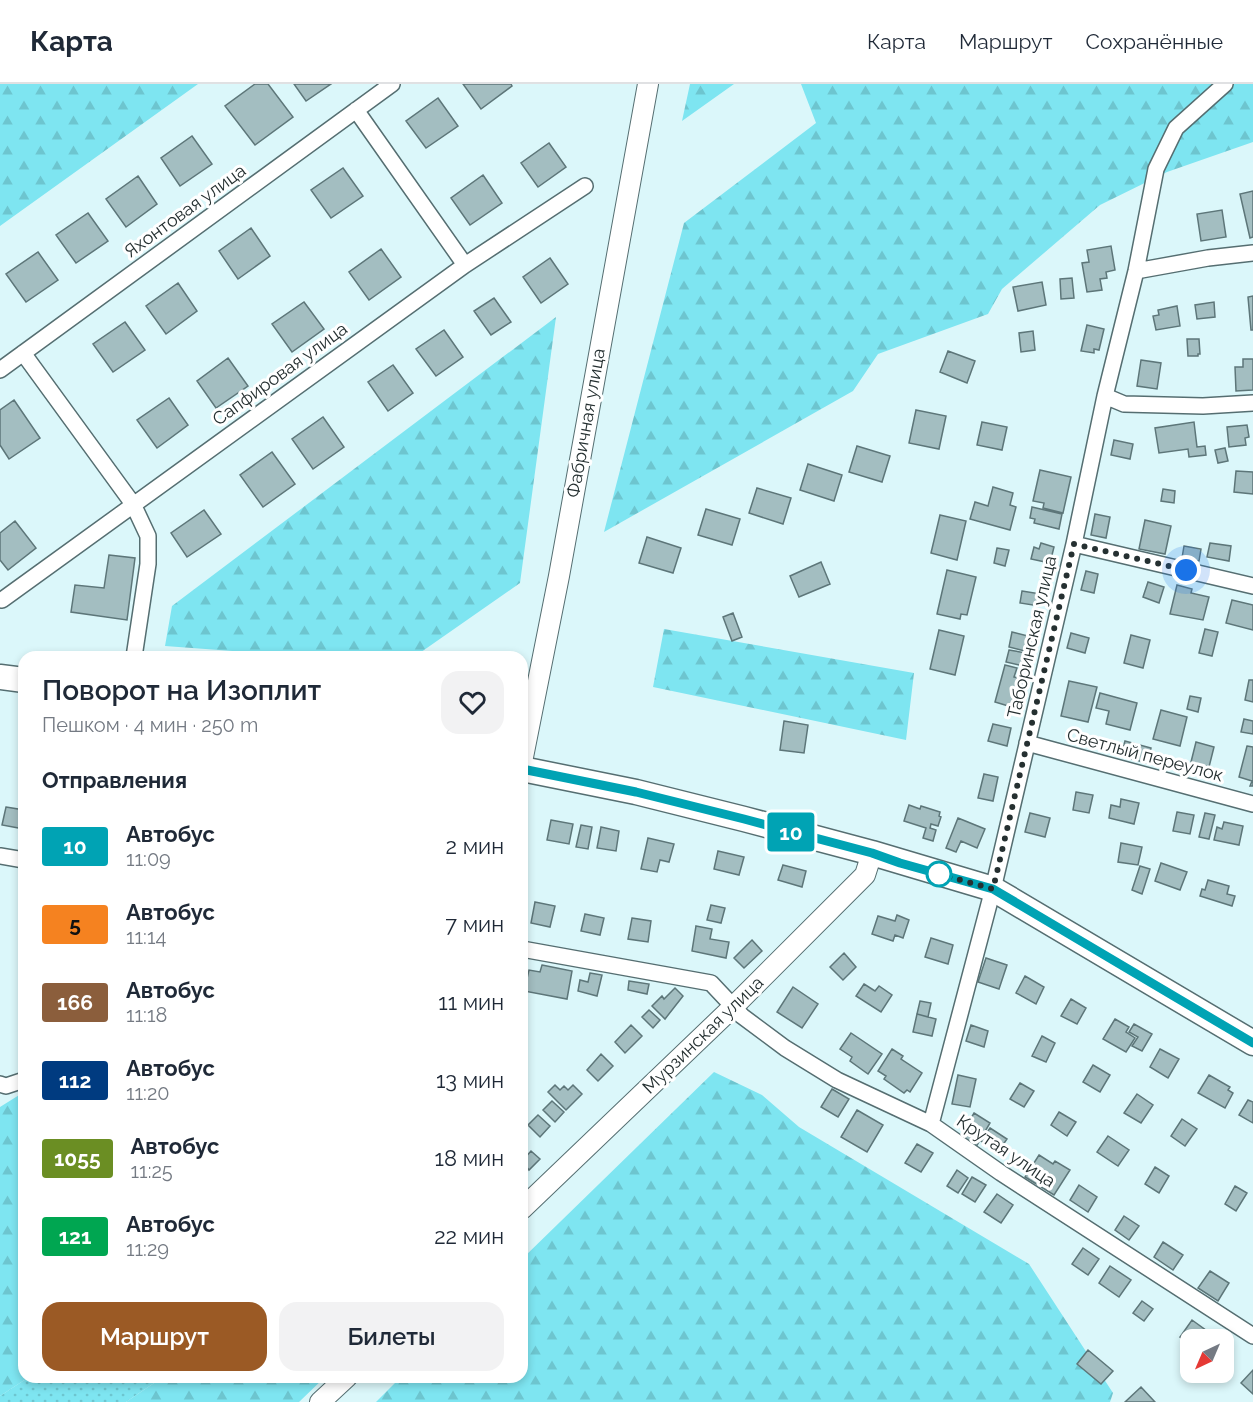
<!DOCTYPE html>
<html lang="ru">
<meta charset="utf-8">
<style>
body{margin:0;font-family:Raleway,sans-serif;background:#f2f2f3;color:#1f2937;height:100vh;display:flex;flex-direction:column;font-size:22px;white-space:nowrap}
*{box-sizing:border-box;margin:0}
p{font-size:20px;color:#747a83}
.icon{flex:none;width:33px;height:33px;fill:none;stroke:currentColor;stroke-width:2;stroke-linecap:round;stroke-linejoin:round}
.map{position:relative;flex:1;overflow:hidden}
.panel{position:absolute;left:18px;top:567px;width:510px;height:732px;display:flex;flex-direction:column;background:#fff;border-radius:18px;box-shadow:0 3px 9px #0003}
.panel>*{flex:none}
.badge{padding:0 12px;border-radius:4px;font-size:21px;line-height:39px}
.needle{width:39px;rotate:224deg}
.buttons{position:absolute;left:1180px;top:1245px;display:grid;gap:12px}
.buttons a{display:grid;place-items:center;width:54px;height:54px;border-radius:12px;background:#fff;box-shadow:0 3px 9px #0003;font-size:30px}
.you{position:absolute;width:30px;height:30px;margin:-15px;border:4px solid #fff;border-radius:50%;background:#1a73e8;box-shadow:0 0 0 9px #1a73e833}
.map>.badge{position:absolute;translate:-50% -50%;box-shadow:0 0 0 3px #fff}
h2{padding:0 24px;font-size:22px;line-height:54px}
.round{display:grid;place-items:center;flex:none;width:63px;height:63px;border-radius:18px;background:#f2f2f3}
.overview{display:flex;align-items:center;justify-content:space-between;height:102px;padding:0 24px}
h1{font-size:28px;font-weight:600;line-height:45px}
.button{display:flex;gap:12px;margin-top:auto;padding:12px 24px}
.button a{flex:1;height:69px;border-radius:18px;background:#9b5a25;color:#fff;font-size:24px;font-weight:600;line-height:69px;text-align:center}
.button a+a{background:#f2f2f3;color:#1f2937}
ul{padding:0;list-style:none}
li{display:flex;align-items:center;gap:18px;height:78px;padding:0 24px}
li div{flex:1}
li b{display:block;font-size:22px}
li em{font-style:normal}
li .badge{min-width:66px;font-weight:700;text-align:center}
header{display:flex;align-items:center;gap:36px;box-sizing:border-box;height:84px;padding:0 30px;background:#fff;border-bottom:2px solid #e0e1e3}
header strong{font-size:28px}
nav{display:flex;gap:33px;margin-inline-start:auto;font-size:21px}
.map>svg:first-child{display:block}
</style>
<header>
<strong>Карта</strong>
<nav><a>Карта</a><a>Маршрут</a><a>Сохранённые</a></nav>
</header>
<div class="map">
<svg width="1253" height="1318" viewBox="0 0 1253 1318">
<defs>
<pattern id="grass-dots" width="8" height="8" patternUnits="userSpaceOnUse" patternTransform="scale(1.5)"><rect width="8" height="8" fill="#7ee5f1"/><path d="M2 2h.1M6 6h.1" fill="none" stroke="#6dc5cf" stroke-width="1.8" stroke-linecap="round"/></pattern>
<pattern id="forest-firs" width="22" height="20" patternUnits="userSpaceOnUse" patternTransform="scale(1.5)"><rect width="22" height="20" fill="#7ee5f1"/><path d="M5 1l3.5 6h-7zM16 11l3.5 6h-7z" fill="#6dc5cf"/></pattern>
</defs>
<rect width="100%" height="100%" fill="#dbf7fa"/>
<path fill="url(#grass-dots)" d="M29,1293H163L126,1318H0V1312Z"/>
<path fill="url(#forest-firs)" d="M0,0H198L0,142Z
M690,0H734L682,37Z
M801,0H1253V58L1167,88L1100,121L1002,205L988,230L878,270L853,307L604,448L684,139L816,39Z
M556,233L520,499L414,573H285L258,569L165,562L172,522Z
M664,545L914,589L906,656L653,603Z
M714,988L762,1011L799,1043L1029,1180L1113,1309L1110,1318H376L401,1293H522V1175Z
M24,1008V1293H29L0,1312V1023Z
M163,1293H325L299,1318H126Z"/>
<path fill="#a3bec1" stroke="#5d7679" stroke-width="1.5" d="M255,0H268L293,33L255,61L225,22Z
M294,0H331L306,17Z
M463,0H511L512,2L481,25Z
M438,14L458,42L426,64L406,37Z
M192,52L212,80L180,102L161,74Z
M549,59L566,83L538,103L521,79Z
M343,84L363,112L331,134L311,106Z
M483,91L502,119L470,141L451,114Z
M138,92L157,120L126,143L106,115Z
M1253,107V153L1250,154L1240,110Z
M1222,126L1226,153L1201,157L1197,130Z
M88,129L108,157L76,179L56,151Z
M251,144L270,172L238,195L219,167Z
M1111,162L1115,186L1106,188L1107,194L1100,195L1102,206L1087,208L1082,179L1089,178L1087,166Z
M381,165L401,193L369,216L349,188Z
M38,168L58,196L26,218L6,190Z
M550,174L568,200L541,219L523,193Z
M1072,194L1074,214L1061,215L1060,195Z
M1042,198L1046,221L1018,227L1013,203Z
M178,199L197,227L166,250L146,222Z
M1253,212V246H1251L1248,213Z
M494,214L511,238L491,251L474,227Z
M304,218L324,245L292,268L272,240Z
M1214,218L1215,233L1197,235L1195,221Z
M1177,222L1180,242L1156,246L1153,232L1159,231L1158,226Z
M125,238L145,266L113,288L93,260Z
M1087,241L1104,245L1099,266L1094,265V269L1081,267Z
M444,246L463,273L436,292L416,265Z
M1033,247L1035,266L1021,268L1019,249Z
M1187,255H1199L1200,270H1198V272H1188Z
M948,267L975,277L967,299L940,288Z
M228,274L248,302L216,324L197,297Z
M1243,275H1253V306L1236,307L1235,283H1243Z
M1141,276L1161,279L1157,305L1137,302Z
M393,281L413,309L388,327L368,298Z
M169,314L188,341L157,364L137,336Z
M14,316L40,354L9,375L0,361V326Z
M916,326L946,332L939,365L909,359Z
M323,333L344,363L313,385L292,355Z
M982,338L1007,343L1002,366L977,361Z
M1194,338L1197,363L1205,362L1206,371L1189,373L1188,365L1159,369L1155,344Z
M1247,341L1249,353L1245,354L1246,361L1229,363L1227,343Z
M1114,356L1133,360L1130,375L1111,371Z
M857,362L890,372L882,398L849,388Z
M1225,364L1228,377L1218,379L1215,366Z
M272,368L295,400L263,423L240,391Z
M808,380L842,391L834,417L800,406Z
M1040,386L1071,393L1063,429L1043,424L1044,419L1033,417Z
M1236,387L1253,388V410L1234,408Z
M993,403L1013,409L1010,421L1016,423L1010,446L970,435L975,418L988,422Z
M757,404L791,414L783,440L749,429Z
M1163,405L1175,407L1174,419L1161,417Z
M1032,423L1062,430L1059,445L1034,439L1035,435L1030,434Z
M706,425L740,435L732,461L698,451Z
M204,426L221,450L187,473L171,449Z
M1095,430L1110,433L1106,454L1091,451Z
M940,431L966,437L957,476L931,469Z
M1145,436L1171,442L1165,470L1139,465Z
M15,437L36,464L8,486L0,476V449Z
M647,453L681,464L673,489L639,479Z
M1041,459L1054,463L1050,479L1031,475L1034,463L1039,465Z
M1210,459L1231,462L1229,477L1207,473Z
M1184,462L1201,465L1199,477L1182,474Z
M997,464L1009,466L1005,482L994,479Z
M109,471L135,474L127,536L71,528L75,501L104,504Z
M821,478L830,500L799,513L790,492Z
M947,486L976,493L967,531L961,530L960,535L937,530Z
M1086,487L1098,490L1094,509L1081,506Z
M1148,498L1164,503L1159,519L1143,513Z
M1177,501L1192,505L1191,509L1209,513L1203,536L1170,530Z
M1022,507L1041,510L1039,522L1020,519Z
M1232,516L1253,521V546L1226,539Z
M733,529L742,553L732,557L723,533Z
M1205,545L1218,548L1212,572L1199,569Z
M939,546L964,552L955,591L930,585Z
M1012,548L1032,553L1029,568L1009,563Z
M1071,549L1089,554L1085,569L1067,564Z
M1131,551L1150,556L1143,584L1124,579Z
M1009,566L1026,569L1023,582L1006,578Z
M1005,581L1017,584L1014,593L1023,595L1015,624L995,618Z
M1249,596H1253V618L1245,616Z
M1069,597L1097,603L1088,638L1061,632Z
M1100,609L1137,619L1130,646L1106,640L1109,627L1096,624Z
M1190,612L1201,614L1198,628L1187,625Z
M1161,626L1187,633L1180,662L1153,655Z
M1244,635L1253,637V650L1241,648Z
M784,637L808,641L804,669L780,666Z
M993,640L1011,644L1007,662L988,657Z
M1125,657L1151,664L1147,679L1121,672Z
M1196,658L1214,663L1209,683L1191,678Z
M1247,662L1253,663V702H1250L1252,697L1239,693Z
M984,690L998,693L993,717L978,714Z
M1076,708L1093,711L1089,729L1073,726Z
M1121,715L1139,719L1134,740L1109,734L1111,721L1120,723Z
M909,721L920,725L921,722L940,728L939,732L941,733L938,742L931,740L930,744L936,746L933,757L923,754L926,744L904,737Z
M6,723L24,726V745L2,741Z
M1177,728L1194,731L1190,750L1173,747Z
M1030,729L1050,734L1045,753L1025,748Z
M1205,729L1215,731L1209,755L1199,753Z
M958,734L985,745L977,764L961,757L956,768L946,764Z
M551,736L573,740L569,760L547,756Z
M1224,738L1243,742L1239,761L1214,756L1217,743L1222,745Z
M581,741L592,743L588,765L576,763Z
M601,743L619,747L616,767L597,764Z
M648,754L674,760L669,778L660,776L657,788L641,785Z
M1121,759L1142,763L1138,781L1118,778Z
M718,767L744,773L739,791L714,785Z
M1161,779L1187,788L1180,806L1155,797Z
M783,781L806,787L802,803L778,796Z
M1140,782L1150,785L1142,810L1132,806Z
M1208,796L1229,802L1227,810L1235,812L1232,822L1200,812L1202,805L1205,806Z
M535,818L555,822L550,843L531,839Z
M711,821L725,824L721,839L707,836Z
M585,830L604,834L600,851L581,847Z
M897,831L909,836L903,854L895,851L893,857L872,850L878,832L895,837Z
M632,834L651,837L648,858L628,855Z
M696,842L712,845L710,855L729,858L726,874L692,867Z
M931,854L953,861L948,880L925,873Z
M752,856L762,867L744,884L734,874Z
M844,869L856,883L843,896L830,883Z
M986,874L1007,881L999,905L978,898Z
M542,881L572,887L567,915L524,907L529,886L540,888Z
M590,889L602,891L597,912L578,907L580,896L588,898Z
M1025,892L1044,903L1036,920L1016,909Z
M629,897L649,900L647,910L628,906Z
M864,900L875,907L879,902L892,911L881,928L856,912Z
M793,903L818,920L802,944L777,928Z
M675,904L683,912L665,935L652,922L662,912L664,915Z
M1071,915L1086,924L1077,940L1061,932Z
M920,917L931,919L928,933L917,930Z
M649,926L660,936L653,944L642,933Z
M917,930L936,935L932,952L913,948Z
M1115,935L1129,943L1126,948L1135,954L1126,968L1103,955Z
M1134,940L1152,950L1142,967L1132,962L1138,953L1129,948Z
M631,941L642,952L625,969L615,958Z
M971,941L988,947L984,963L966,957Z
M851,949L882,970L868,990L850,977L852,973L840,965Z
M1042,952L1055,959L1046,978L1032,972Z
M892,965L903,972L901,975L922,989L910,1008L907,1006L904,1009L884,995L886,992L878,987Z
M1160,965L1179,975L1168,994L1150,983Z
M601,970L613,982L598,997L587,986Z
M1093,981L1110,991L1100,1008L1083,998Z
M958,991L976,995L970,1023L952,1020Z
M1209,991L1230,1003L1228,1006L1233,1009L1225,1024L1198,1009Z
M1020,999L1034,1007L1024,1023L1010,1015Z
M555,1001L560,1006L564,1002L568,1006L573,1001L582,1010L566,1026L548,1008Z
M832,1005L849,1015L838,1033L821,1023Z
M1137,1010L1153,1021L1141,1039L1124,1029Z
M1248,1016L1253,1018V1039L1239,1031Z
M552,1017L564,1028L555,1038L543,1026Z
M857,1026L883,1041L867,1068L841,1053Z
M1059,1028L1076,1038L1067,1052L1051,1041Z
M974,1029L990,1039L976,1063L960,1053Z
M538,1031L550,1042L540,1053L528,1041Z
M1182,1035L1197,1045L1185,1062L1171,1052Z
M990,1044L1007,1055L998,1068L981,1057Z
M1108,1052L1129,1066L1118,1082L1097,1068Z
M917,1060L933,1069L921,1088L905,1079Z
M531,1067L540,1075L529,1086L522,1077Z
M1039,1071L1053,1080L1055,1077L1070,1086L1054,1111L1025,1093Z
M1155,1083L1169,1092L1159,1109L1145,1100Z
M957,1086L968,1094L958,1109L947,1102Z
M972,1093L986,1101L975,1118L962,1110Z
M1079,1101L1097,1113L1088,1128L1070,1116Z
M1235,1102L1247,1109L1236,1127L1225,1120Z
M997,1110L1013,1121L1001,1139L984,1128Z
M1124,1132L1139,1142L1129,1156L1115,1146Z
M1163,1158L1183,1171L1173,1186L1154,1173Z
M1083,1164L1099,1175L1088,1191L1072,1180Z
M1110,1182L1131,1196L1119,1213L1099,1199Z
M1210,1187L1229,1199L1218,1217L1198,1204Z
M1142,1217L1153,1225L1144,1237L1133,1229Z
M1192,1236L1214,1252L1211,1256H1191V1261L1180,1253Z
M1088,1266L1113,1287L1101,1300L1077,1280Z
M1253,1286V1310L1241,1299Z
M1141,1303L1155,1318H1125Z"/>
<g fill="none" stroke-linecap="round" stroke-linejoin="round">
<g stroke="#556e71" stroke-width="18">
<path id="minor" d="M356,26L465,181
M1136,187L1208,174L1253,169
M23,269L133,420L148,452V480L134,573
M0,286L392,0
M1105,312L1124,320L1203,322L1253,319
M1074,460L1253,502
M2,516L465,181L585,102
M1027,659L1253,720
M0,772L24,776
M522,865L711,899L742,932L785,964L837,996L931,1040L1001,1089L1253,1252
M0,1000L6,1002L24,996
M931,1040L993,805L1074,460L1105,312L1136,187L1156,85L1176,44L1225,0"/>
</g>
<g stroke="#556e71" stroke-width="22">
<path id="tertiary" d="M522,678L559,492L648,0
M522,1125L733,923L865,791L872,769
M320,1318L347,1293"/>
</g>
<g stroke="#556e71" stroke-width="27">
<path id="primary" d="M0,593L24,596
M522,685L636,708L744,735L872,769L993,805L1253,959"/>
</g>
<use href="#minor" stroke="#fff" stroke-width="15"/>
<use href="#tertiary" stroke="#fff" stroke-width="20"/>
<use href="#primary" stroke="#fff" stroke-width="24"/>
</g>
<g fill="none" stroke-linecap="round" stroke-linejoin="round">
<g stroke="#fff" stroke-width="14">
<path id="line" d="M522,685L636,708L744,735L872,769L900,779L993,805L1253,959"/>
</g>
<use href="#line" stroke="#00a3b4" stroke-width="9"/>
<path stroke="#253031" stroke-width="6" stroke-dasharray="0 10.8" d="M939,790L993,805L1074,460L1186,486"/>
</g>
<circle fill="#fff" stroke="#00a3b4" stroke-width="3" cx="939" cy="790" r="12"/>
<g text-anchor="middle" stroke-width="6" stroke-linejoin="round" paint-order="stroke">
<g font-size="18" fill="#253031" stroke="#fff">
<text transform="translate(185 127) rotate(-36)" y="6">Яхонтовая улица</text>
<text transform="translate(280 290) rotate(-36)" y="6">Сапфировая улица</text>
<text transform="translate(586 339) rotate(-80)" y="6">Фабричная улица</text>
<text transform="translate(1032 553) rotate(-77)" y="6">Таборинская улица</text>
<text transform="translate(1145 671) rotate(15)" y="6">Светлый переулок</text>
<text transform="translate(703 951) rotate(-44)" y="6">Мурзинская улица</text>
<text transform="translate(1006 1067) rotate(34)" y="6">Крутая улица</text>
</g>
</g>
</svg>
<div class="buttons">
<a><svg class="needle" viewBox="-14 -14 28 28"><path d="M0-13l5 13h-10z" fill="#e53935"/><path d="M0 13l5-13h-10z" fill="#747a83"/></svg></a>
</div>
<div class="you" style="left:1186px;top:486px"></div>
<b class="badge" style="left:791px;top:748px;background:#00a3b4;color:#fff">10</b>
<section class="panel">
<div class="overview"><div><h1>Поворот на Изоплит</h1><p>Пешком · 4 мин · 250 m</p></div><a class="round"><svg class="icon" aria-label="heart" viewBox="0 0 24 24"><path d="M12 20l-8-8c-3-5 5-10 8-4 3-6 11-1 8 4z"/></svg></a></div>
<h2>Отправления</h2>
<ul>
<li><span class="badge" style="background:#00a3b4;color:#fff">10</span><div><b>Автобус</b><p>11:09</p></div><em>2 мин</em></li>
<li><span class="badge" style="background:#f58220;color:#111">5</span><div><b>Автобус</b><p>11:14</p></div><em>7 мин</em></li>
<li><span class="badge" style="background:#8b5e3c;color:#fff">166</span><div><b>Автобус</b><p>11:18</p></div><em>11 мин</em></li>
<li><span class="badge" style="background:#003b80;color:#fff">112</span><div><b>Автобус</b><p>11:20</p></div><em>13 мин</em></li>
<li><span class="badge" style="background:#6b8e23;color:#fff">1055</span><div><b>Автобус</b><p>11:25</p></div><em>18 мин</em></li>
<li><span class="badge" style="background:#00a651;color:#fff">121</span><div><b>Автобус</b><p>11:29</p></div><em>22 мин</em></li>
</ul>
<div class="button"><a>Маршрут</a><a>Билеты</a></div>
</section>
</div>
